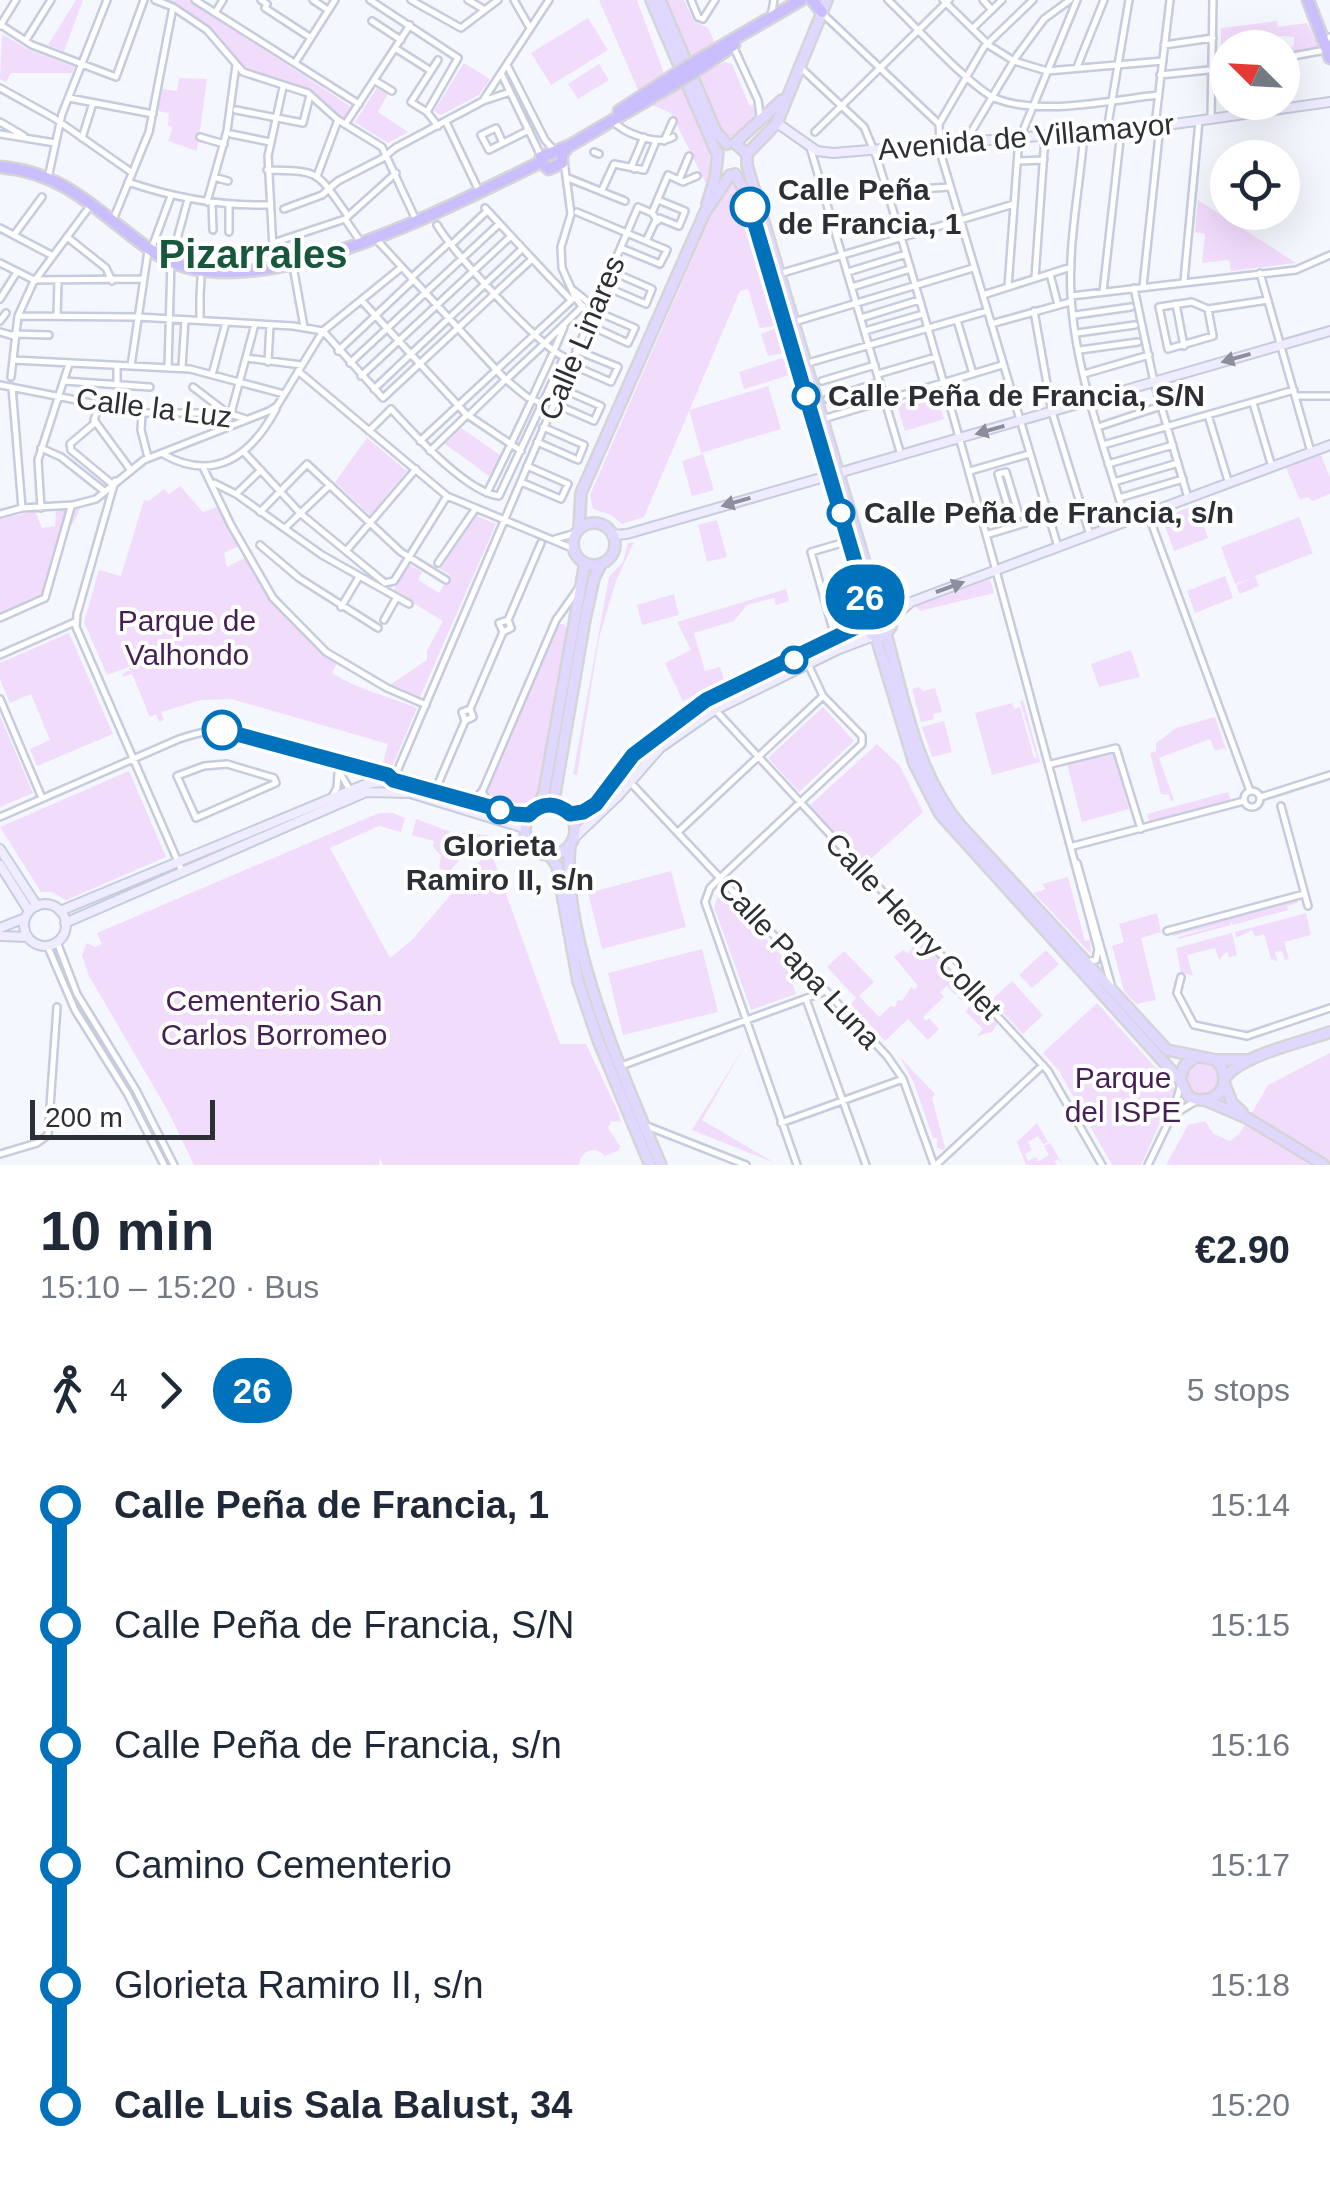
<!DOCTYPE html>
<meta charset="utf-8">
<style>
body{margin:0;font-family:Arial,sans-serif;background:#f6f6f7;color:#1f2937;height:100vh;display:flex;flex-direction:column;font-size:38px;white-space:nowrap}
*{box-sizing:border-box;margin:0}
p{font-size:32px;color:#747a83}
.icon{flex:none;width:55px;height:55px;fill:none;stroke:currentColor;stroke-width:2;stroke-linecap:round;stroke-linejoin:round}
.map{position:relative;height:1165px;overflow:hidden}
.sheet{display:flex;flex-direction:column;background:#fff;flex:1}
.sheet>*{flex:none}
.badge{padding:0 20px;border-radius:32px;font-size:35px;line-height:65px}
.needle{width:65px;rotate:294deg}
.tools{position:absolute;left:1210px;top:30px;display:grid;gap:20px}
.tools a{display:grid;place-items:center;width:90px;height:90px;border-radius:50%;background:#fff;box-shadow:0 10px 40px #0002;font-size:50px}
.scale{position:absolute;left:30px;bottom:25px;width:185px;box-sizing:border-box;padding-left:10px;border:5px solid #2d2f36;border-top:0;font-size:28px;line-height:35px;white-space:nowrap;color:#2d2f36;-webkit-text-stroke:8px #fff;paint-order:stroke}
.map>.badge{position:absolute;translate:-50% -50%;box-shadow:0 0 0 5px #fff}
.legs{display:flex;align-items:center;gap:15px;height:110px;padding:0 40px;font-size:32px}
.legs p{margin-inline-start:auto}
.headline{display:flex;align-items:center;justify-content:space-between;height:170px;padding:0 40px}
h1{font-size:55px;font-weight:600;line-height:75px}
ul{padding:0 40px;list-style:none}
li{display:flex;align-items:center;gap:35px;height:120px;font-size:38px}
li i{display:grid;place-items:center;width:15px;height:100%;margin:0 12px;background:currentColor}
li i::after{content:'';width:25px;height:25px;margin:-12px;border:8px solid;border-radius:50%;background:#fff}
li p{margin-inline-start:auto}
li:first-child i{background:linear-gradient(#0000 50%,currentColor 0)}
li:last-child i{background:linear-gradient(currentColor 50%,#0000 0)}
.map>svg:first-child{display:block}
</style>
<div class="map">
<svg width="1330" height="1165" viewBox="0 0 1330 1165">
<rect width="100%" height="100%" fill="#f4f7fe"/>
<path fill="#f2dcfc" d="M76,0H83L64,51L48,45Z
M163,0H188L353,108L347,117L340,118L309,92L245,70L210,30Z
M599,0H637L665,76L639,92Z
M665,0H684L694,21L708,28L716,45L690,58Z
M588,18L608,50L551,85L531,53Z
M1277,21L1278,27L1307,23L1320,51L1283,58L1281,47L1294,46V37L1279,36L1261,40L1262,47L1228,48L1227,68L1221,69V28Z
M2,34L29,50L74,67L72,73H11L6,82L0,79Z
M724,62L732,64L750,107L753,104L756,119L738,137L727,136L720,129L698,76Z
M464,63L490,79L479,95L441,115L434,111Z
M599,64L609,80L578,99L568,84Z
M179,78L207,79L197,151L168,141L173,128L168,125L169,113L158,111L162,89L177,91Z
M378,86L389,92L378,112L408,132L388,143L355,122Z
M683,86L710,151L708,188L671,113L652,105Z
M729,182L737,183L742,195L737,196L738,202L784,353L768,356L761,334L774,329V326L760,328L748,289L740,291L644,517L622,524L611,515L593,509L590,495L723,188Z
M1198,200L1296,263L1231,271L1229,260L1202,263L1205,234L1195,232Z
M785,357L790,375L744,389L739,372Z
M768,386L781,429L701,453L689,410Z
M937,393L944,419L905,431L897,405Z
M457,425L503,457L493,479L441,441Z
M367,438L407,471L370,515L335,482Z
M703,454L714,490L692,496L682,461Z
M1321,455L1330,477V494L1313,501L1307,497L1300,500L1286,468Z
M180,486L203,512L217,507L239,546L224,553L227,567L246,557L270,598L316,645L337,663L332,673C354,688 390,697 417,708L391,769L382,766L388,744L231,699L201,700L161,712L164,720L159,722L156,714L150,717L132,674L123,677L122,674L130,670L129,667L107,675L84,622L99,570L121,576L144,500L149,501L164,489L169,494Z
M1196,505L1208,538L1174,551L1162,518Z
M79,507L78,514L63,540L48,601L0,622V519L35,511L42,528L55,526L56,510Z
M474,515L496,524L420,697L391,684L427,660V651L443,621L393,591L408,564L422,572L418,580L439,593L450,575L439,568Z
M1299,517L1313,553L1255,576L1259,586L1240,594L1236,585L1250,579L1235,584L1221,547Z
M717,520L727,557L707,562L698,525Z
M634,542L616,581L599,638L577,775L573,774L609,577L623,562L628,543Z
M1225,576L1233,598L1195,613L1187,591Z
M990,579L994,593L920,611L915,606Z
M786,589L789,601L776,605L774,598L747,605L734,621L694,633L705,671L720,667L725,683L683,701L665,663L691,650L677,622Z
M674,594L679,615L642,625L637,605Z
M559,624H564L568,630L537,799L521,810L487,800L484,796L487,789Z
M69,633L113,734L37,766L30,749L50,740L31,694L10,703L0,680V663Z
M1131,650L1140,677L1099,687L1091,664Z
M919,687L923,691L935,688L942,712L933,714L934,719L921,722L912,689Z
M1023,700L1040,762L992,775L975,713L1012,703L1014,709L1020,707L1034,758H1037L1020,701Z
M823,707L854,741L799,792L768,758Z
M697,712L700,717L657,746L592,818L588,815L597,808L637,756Z
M0,716L33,793L0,807Z
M1215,717L1227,752L1224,748L1215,751L1210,739L1159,758L1174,800L1171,801L1169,795L1161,794L1150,753L1156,751V743L1176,728Z
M944,721L952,752L932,757L922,727Z
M877,744L900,766L923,812L864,865L808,807Z
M1113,751L1129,809L1082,822L1067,764Z
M129,771L166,857L66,900L52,892H41L0,827Z
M1228,792L1231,800L1150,822L1147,814Z
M379,813H393L405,818L401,832L379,826L330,848L390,958L412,940L490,849L560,1044H586L619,1114L621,1122L611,1121L608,1128L620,1146L619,1150L605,1156C595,1145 581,1150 579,1165H383L380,1158L379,1165H194L168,1111L89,976L82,955L87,943L95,947L102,944L97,933Z
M416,819L451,832L488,835L487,838L474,842L449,872L439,868L441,856L433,847L434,841L412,835Z
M671,871L686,927L602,949L588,893Z
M1068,877L1085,941L1090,940L1091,954L1034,893L1046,889L1042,884Z
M720,890L782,956L796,994L751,1010L714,907Z
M1297,897L1298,903L1287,906L1288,910L1233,925L1230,921L1231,925L1179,939L1178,937L1223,924L1173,936L1172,931Z
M1157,913L1161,932L1141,938L1156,1000L1136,1004L1124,991L1112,946L1124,942L1119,924Z
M1306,913L1311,935L1284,942L1289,959L1285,960L1282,951L1275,952L1278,961L1271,959L1264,934L1255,937L1252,930L1236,938L1235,932Z
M1232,933L1237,955L1229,957L1227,951L1219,960L1215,948L1187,955L1193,976L1181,972L1176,948Z
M918,938L963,987L955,995L947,986L940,992L944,997L923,1017L926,1021L929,1018L939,1029L928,1040L908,1019L885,1041L851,1004L856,998L827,967L844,951L874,982L859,996L879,1017L891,1006L895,1007L898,1000L902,1001L911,987L914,990L918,986L894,957L903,950L908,954Z
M702,949L718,1012L623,1035L608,973Z
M1046,950L1059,964L1032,988L1019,975Z
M1012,981L1043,1015L1023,1034L991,1000Z
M966,990L998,1023L992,1032L977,1036L983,1029L966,1012L970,1004L958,998Z
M1097,1003L1175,1089L1141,1165H1112L1059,1071L1043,1053Z
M745,1045L702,1120L775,1163L692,1130Z
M1330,1053V1165H1166L1188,1125L1205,1121L1214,1134L1230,1141L1240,1133L1268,1085Z
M900,1057L935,1094L932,1098L945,1148L943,1150L937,1148V1138H933L914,1083Z
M1187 1079a16 16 0 1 1 32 0a16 16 0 1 1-32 0Z
M1037,1123L1048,1142L1043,1144L1038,1136L1028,1142L1032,1150L1025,1154L1028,1161L1036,1157L1039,1161L1049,1155L1044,1146L1050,1143L1063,1165L1058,1159L1055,1161L1057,1165H1026L1017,1142Z"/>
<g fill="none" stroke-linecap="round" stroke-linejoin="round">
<g stroke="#c6ccdd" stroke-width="10">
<path id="street" d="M155,0L173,7L207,30L243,72L308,93L338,120L382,147L416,220
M195,0L359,104
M261,0L267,4L265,8L311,38
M313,0L328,10
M370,0L458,58L427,112
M411,0L461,28L498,0
M468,0L485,10
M514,0L530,28
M691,0L698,17L703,19L715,0
M888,0C912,22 971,89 997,99C1041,116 1111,100 1158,95
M943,0L990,46L1014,61L1047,71L1163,61
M983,0L992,10
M215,13L223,0
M822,13L939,124
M771,16L774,0
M372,21L401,40
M1,25L32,45L116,77L144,0
M0,26L16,0
M973,28L1002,0
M1329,38L1330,37
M26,40L51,0
M1164,45L1213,38
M395,48L428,69
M734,48L758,100L760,116
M1282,58L1320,51
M295,63L335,0
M507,65L545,140L553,149
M1077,67L1104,0
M801,68L864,127L877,158C958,420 1027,686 1098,949L1096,960L1086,962
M501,73L541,156
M1160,75L1228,68
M374,80L392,91
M0,88L54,118L131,172
M69,98L153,114
M484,99L549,0
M236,110L303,123L310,95
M1211,119L1213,0
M612,120C624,134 658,146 673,137
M0,122L24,136
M446,122L479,191
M346,123L410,25
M438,126L427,112L411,102L438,60
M1107,130L1129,0
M815,132L949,0
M1084,133C1080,187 1068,242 1071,296C1075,371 1105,449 1126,521
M0,134L55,143
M231,134L270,142
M200,137L224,144
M82,138L93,103
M1020,138L1077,0
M664,141L673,121
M503,143L496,128L481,135L489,150L529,130
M969,143L973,129L1016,57L1044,19L1070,0
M940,144L939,124L984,47L1033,0
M810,147L901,455
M594,152L599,154
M941,155L1058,547
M564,161L571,214L561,247L562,268L575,297L590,317
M1018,161L1044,160
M634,169L632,165L644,137
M267,170C322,171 316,171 348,216
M317,176L338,120
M214,177L228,181
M48,178L62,114L107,0
M568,178L625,201
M679,180L689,156
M128,182C174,198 220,206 269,205
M602,190L614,164L644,170L656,141
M888,191L950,187
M207,202L227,131L236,65
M212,203L213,230
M229,204V232
M485,208L552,280
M284,209L322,195L338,181L383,158L395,148L483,101L510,92
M577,212L667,250L660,264L621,248
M652,213L668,175L683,182L697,176
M345,219L360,241
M113,220L149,132L173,7
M437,225C453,252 538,345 564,357
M0,228L53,256
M14,235L42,197
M67,237L106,268L112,281
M376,239L503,377L527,397L543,404
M646,241L656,220
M273,243L345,219L396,173
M451,245L487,211
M151,250L171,196
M0,263L34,280L142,279
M293,266L304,327
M274,267L268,156L283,87
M848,272L906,254
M1260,273L1311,452
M779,274L1014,204
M1050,274L1058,305
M411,278L449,243
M1035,278L1045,137
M1184,281L1199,121
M554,282L571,300
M604,286L646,304L652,289L611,271
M1143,286L1159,135L1156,117L1170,0
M852,287L910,269
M1008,287L1019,138
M1134,288L1154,382L1188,498
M573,290L594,307
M1103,292L1121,131
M200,295L201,278
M983,295L1071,267
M1071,296L1296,270L1330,255
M0,299L17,272
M362,301L466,414L521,451
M1192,302L1208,309L1213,336L1168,349L1159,307Z
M1176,304L1184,346
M1208,309L1268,300
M1034,311L1052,412L1090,535
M1075,315L1131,307
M18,316L138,317L293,326L323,331
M57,316L58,281
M200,317V296
M861,318L919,300
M957,320L973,374
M0,321L6,313
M794,322L973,268
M587,324L628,343L635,328L593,310
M991,324L1070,302
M323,331L383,398L532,259
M865,331L923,314
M0,332L14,336
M1077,333L1135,325
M14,334L49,335
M547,341L583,306
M555,348L564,327
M1080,350L1138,342
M338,351L412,281
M246,358L302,365
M13,360L190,369L284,394
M268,362L270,325
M350,363L499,224
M808,363L987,311
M570,364L611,382L618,367L576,350
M131,366L148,251
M182,367L185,320
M168,368L171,261L188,199
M298,371L447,496L574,549
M878,374L936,357
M1084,374L1149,355
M212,375L226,322
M361,376L511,236
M11,377L18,316L33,283L90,206
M509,377L542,346
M64,381L150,387
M822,381L875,365
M0,385L142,413H227L246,419
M117,385V366
M12,387L22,508
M193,387L227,413
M374,389L522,249
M533,396L552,355
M1295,396H1330
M827,399L880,382
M553,403L594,421L601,406L560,388
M1253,403L1272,467
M99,405L94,420L130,469
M142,413L141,430L148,457
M231,413L255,324
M471,413L503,382
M1208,415L1229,484
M823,419L1002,365
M96,422L70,444L71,450L112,484
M1098,427L1161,406
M369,431L391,409C414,434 466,492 499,496L564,357
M420,441L575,297
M512,442L531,402
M537,442L578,460L584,445L543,427
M1103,445L1294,390
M41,448L61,457L104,491
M243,451L301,514L385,583L394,581L447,496
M430,451L465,417
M163,454C214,483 251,456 276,409
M1108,464L1173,445
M203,467L231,525L273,598L326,652L387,688L426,705
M970,471L1029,454
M1002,473L998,474L1011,517L1015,516
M1002,473L1006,472L1019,515L1016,516
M115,481L77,614L76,627L182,871
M521,482L561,499L568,484L527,466
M1114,482L1178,463
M214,483L236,494L322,555L409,604
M487,493L509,448
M236,494L261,470
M1119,498L1183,479
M41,508L38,460L69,364
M260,512L307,464L401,552L446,580
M0,514L22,508L73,505L96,499L144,460L269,411L277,406L323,331L402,267
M1148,514L1250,791
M285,528L330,485
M989,534L1049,516
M555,539L576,533
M260,545L299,578L378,628
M346,551L416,469
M438,563L476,508
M341,607L359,577
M0,618L45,598L71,507
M384,620L397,597
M503,632L499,623L508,620
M835,637L811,552L842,543
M0,655L75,622
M0,699L42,798
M707,701L1048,1071L1102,1165
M465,721L473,717L470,709
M327,759L335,765L350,790
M227,764L274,778L276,783L196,818L177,776L204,766Z
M1051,764L1116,748L1141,829
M630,782L887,1056L903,1079L934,1165
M1244 799a8 8 0 1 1 16 0a8 8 0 1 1-16 0Z
M435,791L465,721L462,712L470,709L503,632L511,628L508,620L541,543
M483,793L487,802L503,810
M333,795L337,788L338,773
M1261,797L1330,775
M473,802L483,790L556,620L578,589
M1281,806L1308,906
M0,817L179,739C197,733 215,728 234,731C256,735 382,770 393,781L638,207L652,213L658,221L659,218L679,226L685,211L658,200
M678,832L823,696
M1073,846L1244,801
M1077,863L1111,984
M1167,931L1304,894
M57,942L77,994L136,1090L174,1165
M47,945L75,1010L127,1093L164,1165
M1181,977L1177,993L1194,1025L1247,1036L1330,1008
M806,999L866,1165
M621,1066L826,991
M1173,1115L1196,1101
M781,1123L903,1079
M647,1126L746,1165
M0,1154L37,1143L48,1135L57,1007
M797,1165L705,902L710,888L720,878L862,744V736L823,696L808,664
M936,1165L1043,1065
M1148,1165L1171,1117L1181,1085"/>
</g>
<g stroke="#c6ccdd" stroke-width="12">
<path id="secondary" d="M777,123L817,151L833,153L1160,126L1330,102
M612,535L627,534L1330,331
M890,620L911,602L1330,445
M570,814L581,813L596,804L633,755L706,700L867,622
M574,838L618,796L660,748L713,711L837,650L874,636
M0,849L37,906
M0,865L29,911
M24 925a21 21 0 1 1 42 0a21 21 0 1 1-42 0Z
M60,911L366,784C423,773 473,814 529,815
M65,923L366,792L410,793L524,828
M0,928L25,918
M0,936L28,937"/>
</g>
<g stroke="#d5d5d7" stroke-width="14">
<path id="primary" d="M651,0L717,154
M660,0L716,132L727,144
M735,143L747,154V165L877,603L881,613L890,620L891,627L886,634
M735,143L782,100
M747,154L777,123L827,0
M735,174L747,196L870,617
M707,204L715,178L718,152
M573 544a21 21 0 1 1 42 0a21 21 0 1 1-42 0Z
M579,529L581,493L705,212L730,175
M873,614L868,619L867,629L872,635L881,637
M886,634C904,699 916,772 960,825L1167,1050L1216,1060H1250
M876,637L914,763L940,814L1180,1080
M525 830a25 25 0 1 1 50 0a25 25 0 1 1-50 0Z
M553,805L585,619L594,578L601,564
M538,807L544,792L585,563
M570,845C560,935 625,1082 661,1165
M550,856L557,866L578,981L598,1040L650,1165
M1195,1057L1184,1066L1180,1080L1189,1097C1216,1109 1236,1082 1216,1060
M1225,1078C1241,1055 1303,1042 1330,1032
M1225,1085L1232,1103L1242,1112
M1207,1101L1247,1118L1324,1165"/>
</g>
<g stroke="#d5d5d7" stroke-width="15">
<path id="highway" d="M812,0L822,12
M1308,0L1330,58
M698,60L801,0
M702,67L734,45
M619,111L674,75
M541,162L549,169L562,163V154L567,148
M0,167C71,173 103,219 158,255C252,314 452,205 541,162V157L569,146L678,82"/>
</g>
<use href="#street" stroke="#fff" stroke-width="5"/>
<use href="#secondary" stroke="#efecff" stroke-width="8"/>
<use href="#primary" stroke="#e0d8fe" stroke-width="9"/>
<use href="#highway" stroke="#cbbefe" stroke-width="10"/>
<g stroke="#d5d5d7" stroke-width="15" stroke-linecap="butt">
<path id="highway-bridge" d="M674,75L698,60
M678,82L702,67"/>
</g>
<use href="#highway-bridge" stroke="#cbbefe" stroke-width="10"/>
</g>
<defs><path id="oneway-solid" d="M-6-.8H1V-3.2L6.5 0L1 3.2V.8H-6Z" transform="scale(2.5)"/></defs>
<g fill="#8e8e9a">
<use href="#oneway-solid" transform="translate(1236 358) rotate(164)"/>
<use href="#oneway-solid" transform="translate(990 430) rotate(164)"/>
<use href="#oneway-solid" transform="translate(736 502) rotate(164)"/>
<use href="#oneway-solid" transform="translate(950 587) rotate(-20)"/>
</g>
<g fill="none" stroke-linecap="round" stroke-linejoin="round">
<g stroke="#fff" stroke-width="22">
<path id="line-1" d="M222,730L388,775L393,780L515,814L529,815C541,802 556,802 570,814L583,812L596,804L633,755L706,700L867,622L870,616L868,606L750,207"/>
</g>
<use href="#line-1" stroke="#0072bc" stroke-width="15"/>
</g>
<g fill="#fff" stroke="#0072bc" stroke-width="5">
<circle cx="750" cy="207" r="18"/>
<circle cx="806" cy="396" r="12"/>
<circle cx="841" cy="513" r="12"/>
<circle cx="794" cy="660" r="12"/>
<circle cx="222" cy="730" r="18"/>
<circle cx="500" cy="810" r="12"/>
</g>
<g text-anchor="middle" stroke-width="8" stroke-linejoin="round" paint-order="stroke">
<g font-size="30" fill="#2d2f36" stroke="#fff">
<text transform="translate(1026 137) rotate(-5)" y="10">Avenida de Villamayor</text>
<text transform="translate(582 338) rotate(-67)" y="10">Calle Linares</text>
<text transform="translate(154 408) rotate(7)" y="10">Calle la Luz</text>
<text transform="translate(913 926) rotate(47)" y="10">Calle Henry Collet</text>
<text transform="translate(799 963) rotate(47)" y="10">Calle Papa Luna</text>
</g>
<g font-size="30" font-weight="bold" fill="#2d2f36" stroke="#fff" text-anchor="start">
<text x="778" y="200">Calle Peña<tspan x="778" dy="34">de Francia, 1</tspan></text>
<text x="828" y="406">Calle Peña de Francia, S/N</text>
<text x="864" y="523">Calle Peña de Francia, s/n</text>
<text x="500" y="856" text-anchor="middle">Glorieta<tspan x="500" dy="34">Ramiro II, s/n</tspan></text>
</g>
<g font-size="30" fill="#461f55" stroke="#fff">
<text x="187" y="631">Parque de<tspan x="187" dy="34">Valhondo</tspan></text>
<text x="274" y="1011">Cementerio San<tspan x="274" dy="34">Carlos Borromeo</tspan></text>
<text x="1123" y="1088">Parque<tspan x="1123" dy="34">del ISPE</tspan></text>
</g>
<g font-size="40" font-weight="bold" fill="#17573b" stroke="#fff">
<text x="253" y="268">Pizarrales</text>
</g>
</g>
</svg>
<div class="tools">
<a><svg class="needle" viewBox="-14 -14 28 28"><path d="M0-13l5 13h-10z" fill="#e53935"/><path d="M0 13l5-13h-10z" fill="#747a83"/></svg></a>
<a><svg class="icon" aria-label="locate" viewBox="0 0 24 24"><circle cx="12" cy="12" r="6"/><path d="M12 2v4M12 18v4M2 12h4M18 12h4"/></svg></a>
</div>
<div class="scale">200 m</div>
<b class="badge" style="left:865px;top:597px;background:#0072bc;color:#fff">26</b>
</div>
<section class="sheet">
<div class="headline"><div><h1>10 min</h1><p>15:10 – 15:20 · Bus</p></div><b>€2.90</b></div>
<div class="legs"><svg class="icon" aria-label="walk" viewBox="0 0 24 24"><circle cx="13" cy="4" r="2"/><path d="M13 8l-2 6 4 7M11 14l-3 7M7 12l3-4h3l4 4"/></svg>4<svg class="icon" aria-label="forward" viewBox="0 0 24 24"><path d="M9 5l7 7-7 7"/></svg><b class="badge" style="background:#0072bc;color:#fff">26</b><p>5 stops</p></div>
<ul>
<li><i style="color:#0072bc"></i><b>Calle Peña de Francia, 1</b><p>15:14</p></li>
<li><i style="color:#0072bc"></i><span>Calle Peña de Francia, S/N</span><p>15:15</p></li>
<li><i style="color:#0072bc"></i><span>Calle Peña de Francia, s/n</span><p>15:16</p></li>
<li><i style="color:#0072bc"></i><span>Camino Cementerio</span><p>15:17</p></li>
<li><i style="color:#0072bc"></i><span>Glorieta Ramiro II, s/n</span><p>15:18</p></li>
<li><i style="color:#0072bc"></i><b>Calle Luis Sala Balust, 34</b><p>15:20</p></li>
</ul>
</section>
